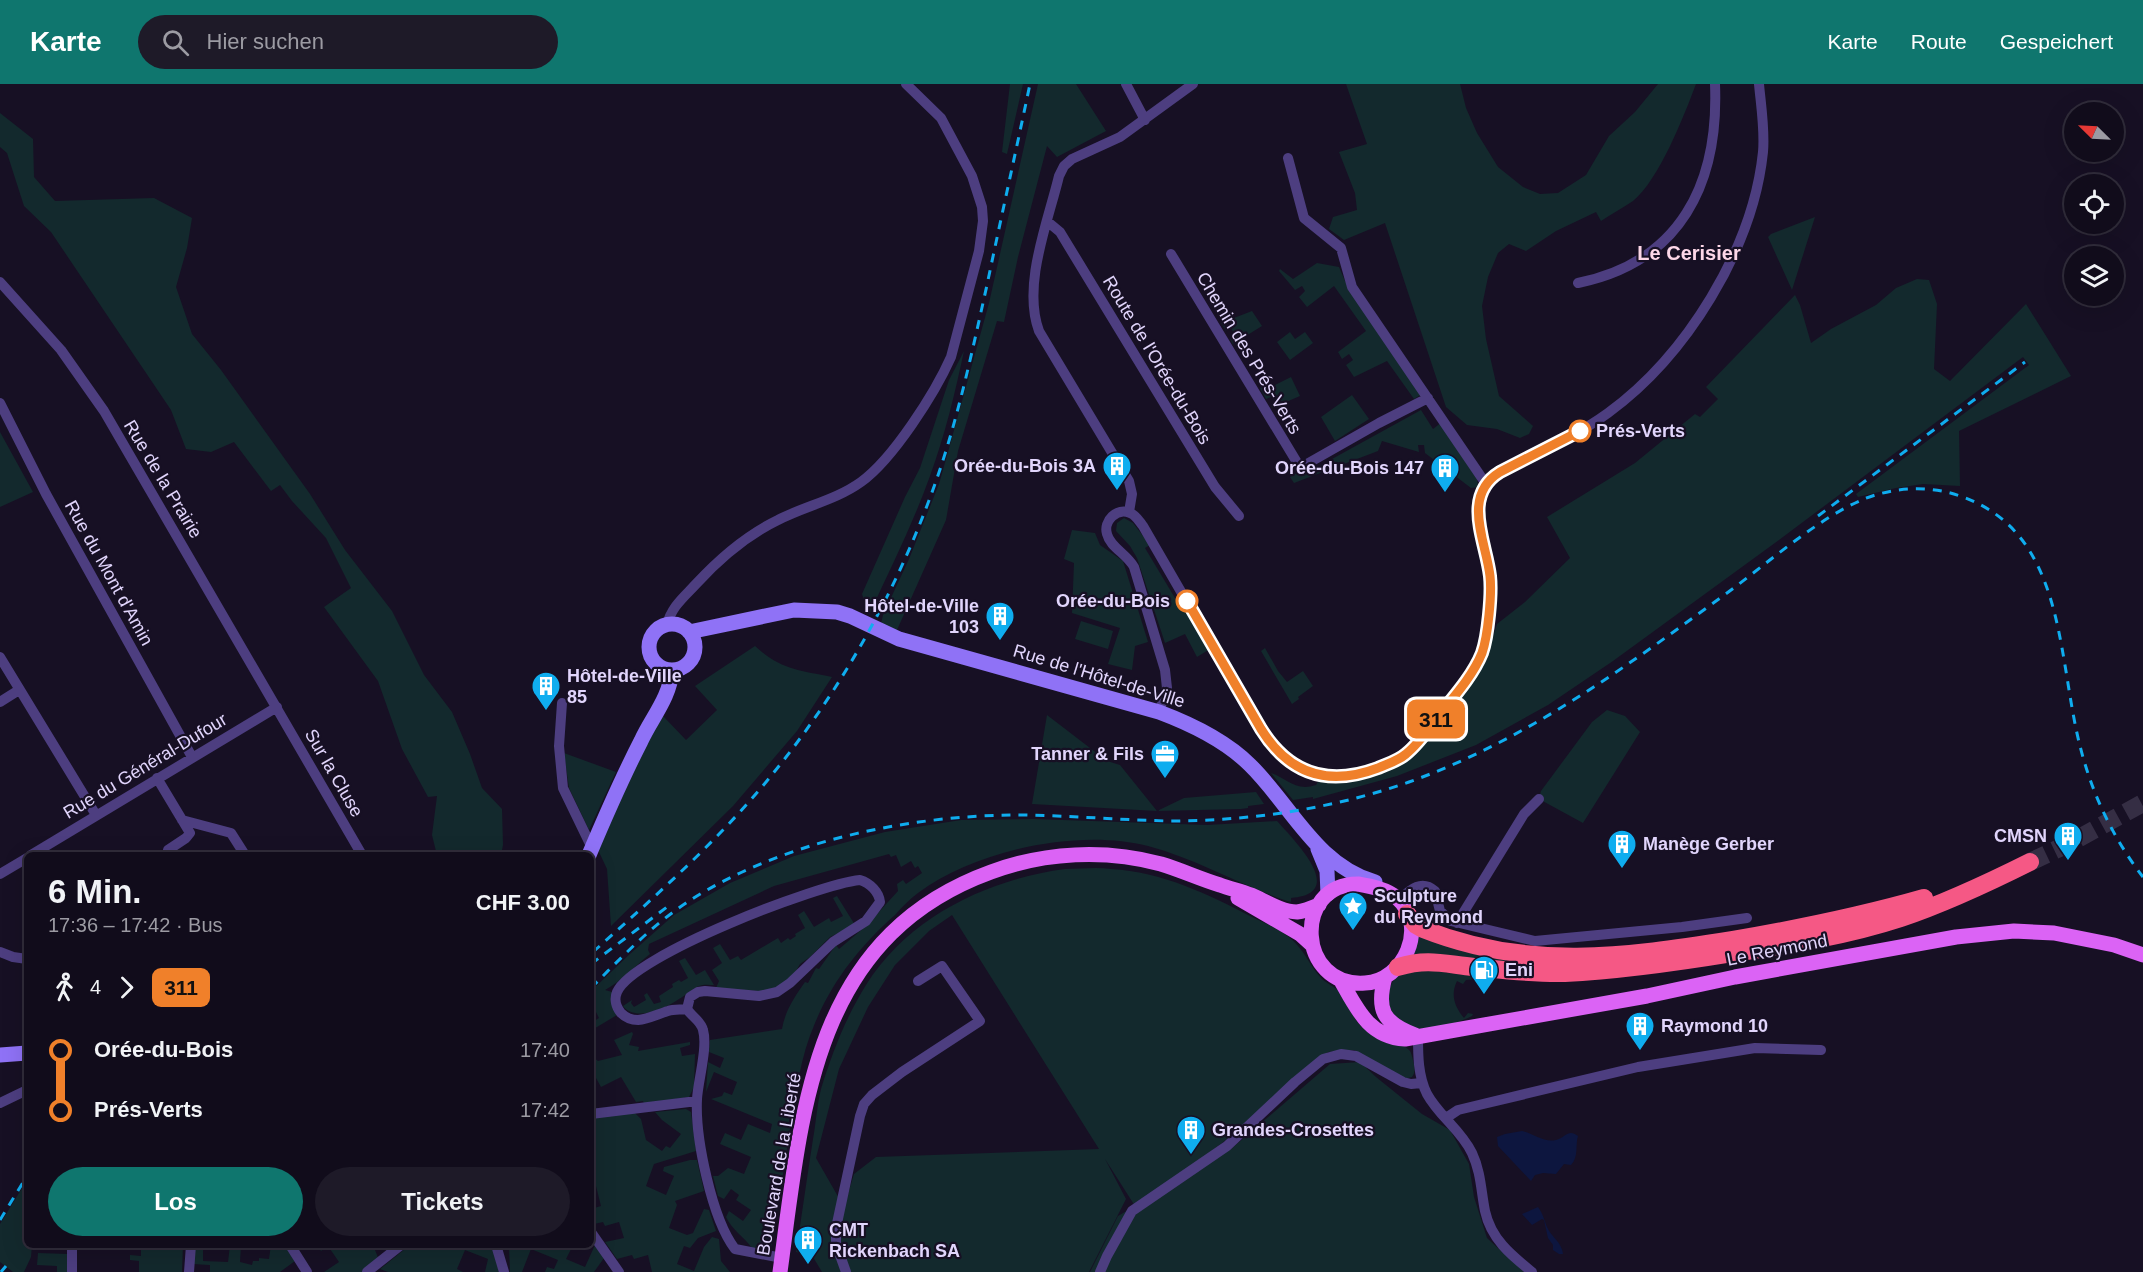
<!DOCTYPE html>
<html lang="de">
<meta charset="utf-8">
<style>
body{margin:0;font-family:Helvetica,sans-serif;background:#1e1a28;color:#f1f3f6;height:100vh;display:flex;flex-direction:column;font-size:22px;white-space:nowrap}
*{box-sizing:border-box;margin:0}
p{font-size:20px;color:#9c9ba3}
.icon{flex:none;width:33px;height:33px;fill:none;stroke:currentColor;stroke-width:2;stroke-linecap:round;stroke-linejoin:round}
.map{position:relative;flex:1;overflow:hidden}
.sheet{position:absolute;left:24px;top:768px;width:570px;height:396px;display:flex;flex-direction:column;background:#110c1b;border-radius:9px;box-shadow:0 6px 24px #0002,0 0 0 2px #302c3a}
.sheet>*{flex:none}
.badge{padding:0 12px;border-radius:9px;font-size:21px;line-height:39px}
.needle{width:39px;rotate:294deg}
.tools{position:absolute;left:2064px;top:18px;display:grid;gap:12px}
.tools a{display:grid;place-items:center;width:60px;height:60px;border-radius:50%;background:#110c1b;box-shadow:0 6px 24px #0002,0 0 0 2px #302c3a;font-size:30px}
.map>.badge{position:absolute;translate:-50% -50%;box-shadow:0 0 0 3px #fff}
.legs{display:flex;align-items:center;gap:9px;height:66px;padding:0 24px;font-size:20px}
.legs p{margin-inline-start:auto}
.headline{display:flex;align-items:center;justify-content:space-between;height:102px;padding:0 24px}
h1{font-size:33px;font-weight:700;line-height:45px}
.cta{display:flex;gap:12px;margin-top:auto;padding:12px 24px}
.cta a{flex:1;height:69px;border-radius:36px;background:#0f766e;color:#fff;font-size:24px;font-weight:700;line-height:69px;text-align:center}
.cta a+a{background:#1e1a28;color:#f1f3f6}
ul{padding:0 24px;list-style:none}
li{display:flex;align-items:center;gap:21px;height:60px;font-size:22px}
li i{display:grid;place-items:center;width:9px;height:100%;margin:0 8px;background:currentColor}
li i::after{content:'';width:15px;height:15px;margin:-8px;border:4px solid;border-radius:50%;background:#110c1b}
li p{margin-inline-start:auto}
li:first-child i{background:linear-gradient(#0000 50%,currentColor 0)}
li:last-child i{background:linear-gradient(currentColor 50%,#0000 0)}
header{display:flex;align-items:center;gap:36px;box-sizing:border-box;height:84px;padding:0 30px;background:#0f766e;color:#fff}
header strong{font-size:28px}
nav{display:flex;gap:33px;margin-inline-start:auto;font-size:21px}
.search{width:420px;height:54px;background:#1e1a28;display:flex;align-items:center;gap:15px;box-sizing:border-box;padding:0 21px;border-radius:33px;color:#9c9ba3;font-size:22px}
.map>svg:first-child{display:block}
</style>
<header>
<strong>Karte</strong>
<div class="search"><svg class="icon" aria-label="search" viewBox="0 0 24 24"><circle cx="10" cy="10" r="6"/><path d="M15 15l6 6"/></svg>Hier suchen</div>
<nav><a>Karte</a><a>Route</a><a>Gespeichert</a></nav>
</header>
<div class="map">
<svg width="2143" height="1188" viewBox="0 0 2143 1188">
<rect width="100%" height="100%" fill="#171024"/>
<path fill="#13292d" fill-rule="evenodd" d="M1010,0H1023L1007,70L1002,68Z
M1038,0H1076L1106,47L1057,73L1047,62L1018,173L1004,238L997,237L958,367L946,436L897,546L881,540L883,531L909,475L939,400L948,368L989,219Z
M1346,0H1460L1466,24L1477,49L1498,83L1523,103L1540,110L1558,109L1586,91L1609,52L1635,28L1658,0H1696C1684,32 1659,96 1633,117C1623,124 1611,130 1601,137L1596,128L1556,147L1526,167L1509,160L1498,169L1488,193L1482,222L1486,255L1499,312L1533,342L1529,350L1520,354L1497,345L1467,341L1446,323L1385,139L1344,156L1329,145L1333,133L1357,126L1355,109L1339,68L1367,60Z
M0,29L33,55L34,93L55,117L154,114L192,134L187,164L176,203L192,250L221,286L310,410L345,466L392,527L424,591L452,628L470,670L482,704L502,725L503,761L501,771H437L432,751L437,712L428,713L402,665L378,597L324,523L351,504L326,454L292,417L280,401L271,407L234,358L211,368L186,365L171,326L51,148L24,122L7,69L0,63Z
M1815,133L1792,206L1768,153L1771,150Z
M1317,179L1339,183L1345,197L1422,310L1414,315L1387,277L1354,293L1346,281L1353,276L1349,270L1342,275L1338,268L1366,247L1334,202L1307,223L1299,213L1305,207L1302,202L1295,206L1279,187L1280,185L1293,195Z
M1917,195L1929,196L1937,220L1934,285L1950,297L2026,220L2071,292L1959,347L1960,402L1923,400L1896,404L1858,413L1856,410L2029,281L2023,273L1779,456L1613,577L1548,621L1476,661L1397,692L1313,715V713L1293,716L1271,689C1287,694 1295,708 1316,701L1319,696L1332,698L1357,696L1397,682L1489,564L1497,540L1525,518L1570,474L1547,433L1635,379L1695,330L1700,333L1718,315L1706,303L1795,211L1800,221L1811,259L1831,245L1876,221L1896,204Z
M1252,227L1262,242L1233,260L1230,255L1235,252L1231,244L1226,247L1221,239Z
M1290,248L1295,255L1305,248L1313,259L1290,276L1277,258Z
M964,267C955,309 945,351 930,392C913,440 890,485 869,531L862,510L905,413L920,384L949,296Z
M1291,293L1300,312L1272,324L1271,321L1275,318L1273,312L1266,315L1260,304L1265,302L1267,305Z
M1352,311L1369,335L1335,357L1321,333Z
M1421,326L1433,345L1442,338L1477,394L1478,403L1471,404L1425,369L1424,361H1418L1419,368L1382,357L1378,367L1294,399L1290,393L1300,387L1312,386Z
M0,348L33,408L0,423Z
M1124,434L1133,439L1150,461L1145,464L1178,519L1184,516L1210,565L1197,573L1185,550L1165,559L1137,474L1130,462L1116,447L1117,439Z
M1072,446L1095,449L1100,461L1123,477L1148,558L1135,562L1132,586L1108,580L1120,544L1072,529L1074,479L1064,475Z
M1081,537L1113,547L1108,565L1075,555Z
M755,562C781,586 798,586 832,593L797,647L733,722L611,842L607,785L599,768V761L643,664L663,632L686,656L717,626L695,602Z
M1265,564L1278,587L1287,598L1303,587L1313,602L1298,613L1299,615L1292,620L1261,567Z
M1607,626L1625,632L1640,648L1583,739L1539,715L1541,707L1592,638Z
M1047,631L1107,677L1120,681L1157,727L1184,714L1256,708L1264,720L1248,722V724L1241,725L1157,727L1032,720Z
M564,669L616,688L589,746L569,704Z
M1034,735L1207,741L1277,737C1294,756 1349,810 1291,814V818L1287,817C1240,801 1197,775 1148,762C1078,744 976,766 918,809C910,815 902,823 895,831C860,862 833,896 815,939C800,973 796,1010 790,1045C784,1086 777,1126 771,1166L752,1164C744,1153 732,1146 726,1133L729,1127L743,1137L751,1126L736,1116L739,1111L731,1105L724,1115L718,1112L713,1092H718L728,1084L744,1090L751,1073L720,1060L725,1049L741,1056L748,1040L770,1049L772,1040L711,1015L722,1012L724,1008L732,1011L737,998L714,988L706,1008L708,978L720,984L724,974L709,968L710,956L782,945C785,927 795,912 805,898L808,899L816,884L819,885L836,861L839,865L867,841L898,807L897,800L903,796L906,800L922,789L918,782L915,784L911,777L901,783L896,771L891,773L889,770L774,802L649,860L648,866L650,870C635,882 622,897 605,906L612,908L617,931L592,946L591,939L599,934L595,926L591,927V907L631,869L674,831L730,799L794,772L885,748L961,736Z
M1065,785C1080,785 1096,783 1111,785C1162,788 1208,810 1252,833C1267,840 1288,849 1298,862C1307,872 1312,885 1322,895C1329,901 1338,904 1343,912C1350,923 1352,934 1362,943C1375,954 1401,956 1410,967C1412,970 1413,977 1414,980C1415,986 1415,989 1412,993L1404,995L1354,966L1328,968L1222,1059L1144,1117L1231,1065L1330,980L1360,978L1376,993L1422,1030L1450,1046L1469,1080L1474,1113L1487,1154L1524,1188H1090L1118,1132L1135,1122L1105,1075L1126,1115L1089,1188H822L813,1173L796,1168C802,1130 807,1093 813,1055C816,1039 817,1021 821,1005C832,969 846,933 866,901C909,832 989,795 1065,785ZM952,831L1099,1065L876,1073L854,1090L844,1123L816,1074L839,985L868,923L895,881L929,847Z
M837,812L855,841L830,853L810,873L800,880L792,894L769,908L716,904L719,897L712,886L722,879L713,864L720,860L730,876L738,872L741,876L778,854L781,859L788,854L790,856L796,852L795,850L805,844L798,831L804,827L814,843L829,834L831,838L843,832L833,814Z
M1415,849L1571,882L1411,871Z
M685,874L696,891L705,886L714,901C709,901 704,900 699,902C692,905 686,911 679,915C665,925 635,938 623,922L632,916L631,919L634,923L646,916L644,911L647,909L654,920L661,918L659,912L673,903L672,900L679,896L681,898L688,894L679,877Z
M1414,884L1480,893L1478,895L1466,896L1463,900L1457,897C1450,911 1455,923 1464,934L1468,929L1473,930L1472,932C1458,939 1422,951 1407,943C1399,939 1392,930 1385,924C1390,900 1390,893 1414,884Z
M632,948L633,950L629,961L639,963L638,967L690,958V961L680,964L682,972L695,970L694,1003L689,1013L644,1020L643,1017L636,1018L621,993L601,1003L596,994L591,996V971L598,977L622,971L614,956Z
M686,1025L691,1028L696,1067L654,1080L646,1102L666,1111L674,1092L663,1087L664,1083L690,1076H697L704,1107L675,1117L677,1121L669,1144L687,1151L693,1149L704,1125L709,1126L716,1147L698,1154L690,1164L684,1162L677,1180L694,1187L704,1163L712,1153L719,1155L721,1177L730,1188H652L648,1171L634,1175L632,1171L617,1175L605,1158L624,1154L619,1138L605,1142L603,1138L594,1140L591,1136V1125L601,1122L596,1102L591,1104V1065L596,1063L591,1047V1036L599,1032L635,1029L641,1035L646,1056L662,1067L666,1062L670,1064L681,1050L662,1036L655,1028Z
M27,1096V1161H32L31,1173L24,1188H13L0,1178V1140Z
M141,1161H183L182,1188H139V1177L130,1176V1171L141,1172Z
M195,1161H203V1177L228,1178L230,1161H241L240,1178L252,1181L253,1177H259V1174L269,1175L271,1161H285L295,1177L280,1188H210V1181L193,1180Z
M318,1161H373L379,1176L362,1188H324L339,1178L328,1162L321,1167Z
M410,1161H492L499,1188H485L488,1175L465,1166L457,1185L463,1188H388L380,1185Z
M516,1161H573L566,1175L585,1183L595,1161L604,1174L594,1188H545L547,1183L554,1185L558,1176L531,1165L522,1188H510L509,1163Z
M38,1169L67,1170V1188H57V1182L37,1181Z"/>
<path fill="#0d163f" d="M1522,1047C1533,1049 1544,1059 1556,1056C1565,1054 1568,1044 1578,1052C1575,1061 1579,1073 1571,1081L1564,1080L1556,1090L1543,1089L1535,1091L1531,1097L1498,1062L1497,1053L1505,1050Z
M1538,1123C1543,1130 1544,1135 1547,1143C1551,1153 1562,1158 1563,1170H1559L1553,1166V1161L1548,1154L1544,1136L1542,1135L1532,1141L1522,1130Z"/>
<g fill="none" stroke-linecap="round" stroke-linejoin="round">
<path stroke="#352e44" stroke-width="18" stroke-dasharray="18 9" stroke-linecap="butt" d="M2030,778L2070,759L2143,719"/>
<path stroke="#4d3e80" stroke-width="10" d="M1126,0L1145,36
M1288,74L1304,134L1341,164L1352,203L1486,400
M1048,138L1060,148L1215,403L1239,432
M1171,170L1298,380L1305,381L1379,339L1428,314
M0,198L61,266L104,327L362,771
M1578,199C1681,178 1719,99 1715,0
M0,319L46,410L192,673
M1129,428L1132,410L1129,397L1039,247C1022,201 1048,138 1059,92L1064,82L1072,75L1120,53L1193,0
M667,541C671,523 684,513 696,500C720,474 745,452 778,436C805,422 836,416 861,398C893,375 935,309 951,273L979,167L983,137L982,123L972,92L941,34L906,0
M0,573L96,731
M0,618L19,606
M562,619L559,662L563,704L592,764
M1159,628L1167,604L1165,586L1134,483C1127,470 1110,463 1107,450C1103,437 1117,423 1130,429C1136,431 1139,437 1143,442L1261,646C1289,690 1328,703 1378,684C1387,680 1398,677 1406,670C1421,658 1432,640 1444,625C1458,608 1474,589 1482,569C1488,552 1492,510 1490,492C1486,456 1461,412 1500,388C1536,370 1575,353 1608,329C1686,272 1753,165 1763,68C1765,46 1761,22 1759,0
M157,694L190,749L186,754L168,766L171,771
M182,736L231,749L245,771
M31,771L277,623
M0,790L27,774
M860,796C870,799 879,808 880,818L866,837L833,858L790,899L777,908L759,912L705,907L698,908L690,913L687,925C681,926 674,925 668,927C658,930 648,935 638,936C631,936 625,933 621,929C616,923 614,915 617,908C633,871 819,800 860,796Z
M1399,816C1410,806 1421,795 1435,807L1440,827L1451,837L1535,857L1682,843L1747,834
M1457,839L1524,730L1539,715
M0,868L13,873L27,875
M687,925C692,933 701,937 703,946C708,963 698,997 697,1015C695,1054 712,1135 735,1165L782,1174
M1418,952C1418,971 1418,992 1427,1010C1439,1032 1461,1046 1472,1069C1481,1088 1481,1107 1485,1127C1491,1155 1511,1171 1532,1188
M0,1019L27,1006
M591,1030L697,1017
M1446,1034L1458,1026L1638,983L1755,964L1821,966
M591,1148L619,1188
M290,1161L307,1188
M496,1161L504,1188
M72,1188V1161
M189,1188L191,1161
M367,1188L401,1161
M846,1188L836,1160V1144L860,1032L864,1020L872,1011L902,988L980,937L942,882L918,897
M1100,1188L1107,1172L1132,1127L1227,1062L1295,998L1323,975L1341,970L1356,972L1403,998L1411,1000L1422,999"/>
<path stroke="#8f72f6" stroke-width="15" d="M649 563a23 23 0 1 1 46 0a23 23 0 1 1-46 0Z
M689,548L794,526L837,528L850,532L899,555L1159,628C1191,640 1225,656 1250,681C1291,721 1316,781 1375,798
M1318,765L1327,787L1328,810
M589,771C605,733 622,694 641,657C652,633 670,614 672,586
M0,971L27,969"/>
<path stroke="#db63f5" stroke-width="15" d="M1358,800C1370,802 1387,805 1397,814C1429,842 1404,897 1365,899C1297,904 1292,800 1358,800Z
M1238,814L1300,850L1311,860
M1385,893C1376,926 1383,939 1415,951
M1340,895C1356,923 1368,953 1405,955L1647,912L1735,893L1956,853L2014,847L2054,849L2114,861L2143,871
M780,1188C802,1026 812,853 991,788C1045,768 1105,765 1161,780C1181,786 1200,795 1220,801C1231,805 1241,807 1251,811C1265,817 1281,828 1297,828C1305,827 1312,824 1319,821"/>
<path stroke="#f55885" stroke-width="18" d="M1407,830L1416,841L1423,845C1529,887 1624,873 1733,856C1797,845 1861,832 1924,814
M1398,883C1428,874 1444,880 1474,883C1504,886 1535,890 1565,889C1621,886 1677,878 1732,869C1789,861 1846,852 1901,834C1946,819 1988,799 2030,778"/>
<path stroke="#0fadef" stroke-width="3" stroke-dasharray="9 8" stroke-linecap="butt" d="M1818,432L2025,278
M593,868C651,816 710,764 761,704C837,614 896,510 935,400C958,335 972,268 987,201C1001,134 1016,67 1030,0
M591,880L667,823
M591,904C621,874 650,843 686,819C777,759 904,732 1013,731C1065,731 1117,736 1169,737C1250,737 1332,725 1409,698C1527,656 1627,582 1727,509C1768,479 1818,434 1864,415C1894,403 1929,401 1960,412C2066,448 2057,572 2080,662C2092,710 2113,754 2143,793
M0,1136L27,1092
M1,1188L6,1182"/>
</g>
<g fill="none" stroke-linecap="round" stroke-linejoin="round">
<g stroke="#fff" stroke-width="14">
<path id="line-1" d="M1187,517L1261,645C1289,690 1328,703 1378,684C1387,680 1398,677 1406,670C1421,658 1432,640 1444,625C1458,608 1474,589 1482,569C1488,552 1492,510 1490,492C1486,457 1461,412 1500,388L1580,347"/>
</g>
<use href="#line-1" stroke="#f0802a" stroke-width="9"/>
</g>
<defs>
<g id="building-pin" transform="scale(1.5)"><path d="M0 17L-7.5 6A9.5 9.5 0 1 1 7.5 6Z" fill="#0fadef" stroke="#171024"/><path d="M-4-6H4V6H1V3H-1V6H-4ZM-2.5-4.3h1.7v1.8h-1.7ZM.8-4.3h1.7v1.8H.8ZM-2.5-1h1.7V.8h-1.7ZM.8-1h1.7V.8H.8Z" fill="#fff"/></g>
<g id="office-pin" transform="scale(1.5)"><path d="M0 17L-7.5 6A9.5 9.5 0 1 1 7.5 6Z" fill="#0fadef" stroke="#171024"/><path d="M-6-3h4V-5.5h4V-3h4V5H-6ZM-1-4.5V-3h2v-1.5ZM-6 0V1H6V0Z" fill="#fff"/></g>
<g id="sight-pin" transform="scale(1.5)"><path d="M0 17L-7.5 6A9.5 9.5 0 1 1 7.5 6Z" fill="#0fadef" stroke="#171024"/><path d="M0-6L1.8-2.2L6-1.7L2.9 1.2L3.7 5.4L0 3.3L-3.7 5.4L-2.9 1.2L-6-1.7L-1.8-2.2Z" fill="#fff"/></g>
<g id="fuel-pin" transform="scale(1.5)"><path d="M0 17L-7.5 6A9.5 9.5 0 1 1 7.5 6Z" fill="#0fadef" stroke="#171024"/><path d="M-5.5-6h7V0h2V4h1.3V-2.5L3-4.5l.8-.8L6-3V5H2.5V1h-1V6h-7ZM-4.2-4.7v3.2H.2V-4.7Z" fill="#fff"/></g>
</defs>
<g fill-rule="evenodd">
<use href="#building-pin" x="1117" y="382"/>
<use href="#building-pin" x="1445" y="384"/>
<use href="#building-pin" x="1000" y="532"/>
<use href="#building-pin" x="546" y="602"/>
<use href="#office-pin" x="1165" y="670"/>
<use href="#building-pin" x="2068" y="752"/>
<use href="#building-pin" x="1622" y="760"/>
<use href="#sight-pin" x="1353" y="822"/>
<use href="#fuel-pin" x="1484" y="886"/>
<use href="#building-pin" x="1640" y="942"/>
<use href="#building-pin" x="1191" y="1046"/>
<use href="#building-pin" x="808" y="1156"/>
</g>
<g fill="#fff" stroke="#f0802a" stroke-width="3">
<circle cx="1580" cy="347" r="10"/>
<circle cx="1187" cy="517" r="10"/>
</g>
<g text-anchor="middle" stroke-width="4.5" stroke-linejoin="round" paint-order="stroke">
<g font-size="18" fill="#e1d5fc" stroke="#171024">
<text transform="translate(1249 269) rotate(59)" y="6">Chemin des Prés-Verts</text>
<text transform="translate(1157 276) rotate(59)" y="6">Route de l'Orée-du-Bois</text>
<text transform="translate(163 395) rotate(59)" y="6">Rue de la Prairie</text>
<text transform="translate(109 489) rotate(61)" y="6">Rue du Mont d'Amin</text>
<text transform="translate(1099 592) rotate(17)" y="6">Rue de l'Hôtel-de-Ville</text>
<text transform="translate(145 682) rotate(-31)" y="6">Rue du Général-Dufour</text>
<text transform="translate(334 689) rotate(60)" y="6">Sur la Cluse</text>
<text transform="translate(1777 866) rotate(-11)" y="6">Le Reymond</text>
<text transform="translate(779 1080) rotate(-80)" y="6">Boulevard de la Liberté</text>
</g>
<g font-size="18" font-weight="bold" fill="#e1d5fc" stroke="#171024" text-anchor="start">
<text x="1596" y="353">Prés-Verts</text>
<text x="1170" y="523" text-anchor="end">Orée-du-Bois</text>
</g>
<g font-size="18" font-weight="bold" fill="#e1d5fc" stroke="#171024" text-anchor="start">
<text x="1096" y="388" text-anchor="end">Orée-du-Bois 3A</text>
<text x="1424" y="390" text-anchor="end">Orée-du-Bois 147</text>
<text x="979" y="528" text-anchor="end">Hôtel-de-Ville<tspan x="979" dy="21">103</tspan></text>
<text x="567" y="598">Hôtel-de-Ville<tspan x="567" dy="21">85</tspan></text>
<text x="1144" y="676" text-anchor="end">Tanner &amp; Fils</text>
<text x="2047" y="758" text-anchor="end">CMSN</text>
<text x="1643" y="766">Manège Gerber</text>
<text x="1374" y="818">Sculpture<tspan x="1374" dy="21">du Reymond</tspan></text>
<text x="1505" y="892">Eni</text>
<text x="1661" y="948">Raymond 10</text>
<text x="1212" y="1052">Grandes-Crosettes</text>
<text x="829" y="1152">CMT<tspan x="829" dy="21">Rickenbach SA</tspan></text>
</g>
<g font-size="20" font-weight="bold" fill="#fdd7e8" stroke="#171024">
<text x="1689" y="176">Le Cerisier</text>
</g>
</g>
</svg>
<div class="tools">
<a><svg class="needle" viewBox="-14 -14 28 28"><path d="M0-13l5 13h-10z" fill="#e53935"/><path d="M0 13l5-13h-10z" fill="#9c9ba3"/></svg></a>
<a><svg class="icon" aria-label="locate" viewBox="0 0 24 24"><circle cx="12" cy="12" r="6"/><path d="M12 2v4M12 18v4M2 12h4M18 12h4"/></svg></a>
<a><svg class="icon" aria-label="layers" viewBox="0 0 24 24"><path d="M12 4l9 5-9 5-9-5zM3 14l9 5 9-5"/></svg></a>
</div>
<b class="badge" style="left:1436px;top:635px;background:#f0802a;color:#111">311</b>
<section class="sheet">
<div class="headline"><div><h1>6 Min.</h1><p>17:36 – 17:42 · Bus</p></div><b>CHF 3.00</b></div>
<div class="legs"><svg class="icon" aria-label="walk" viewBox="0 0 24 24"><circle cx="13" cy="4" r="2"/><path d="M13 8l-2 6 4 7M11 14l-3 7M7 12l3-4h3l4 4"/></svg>4<svg class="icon" aria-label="forward" viewBox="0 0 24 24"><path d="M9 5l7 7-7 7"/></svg><b class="badge" style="background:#f0802a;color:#111">311</b></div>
<ul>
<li><i style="color:#f0802a"></i><b>Orée-du-Bois</b><p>17:40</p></li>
<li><i style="color:#f0802a"></i><b>Prés-Verts</b><p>17:42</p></li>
</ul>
<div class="cta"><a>Los</a><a>Tickets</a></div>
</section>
</div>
